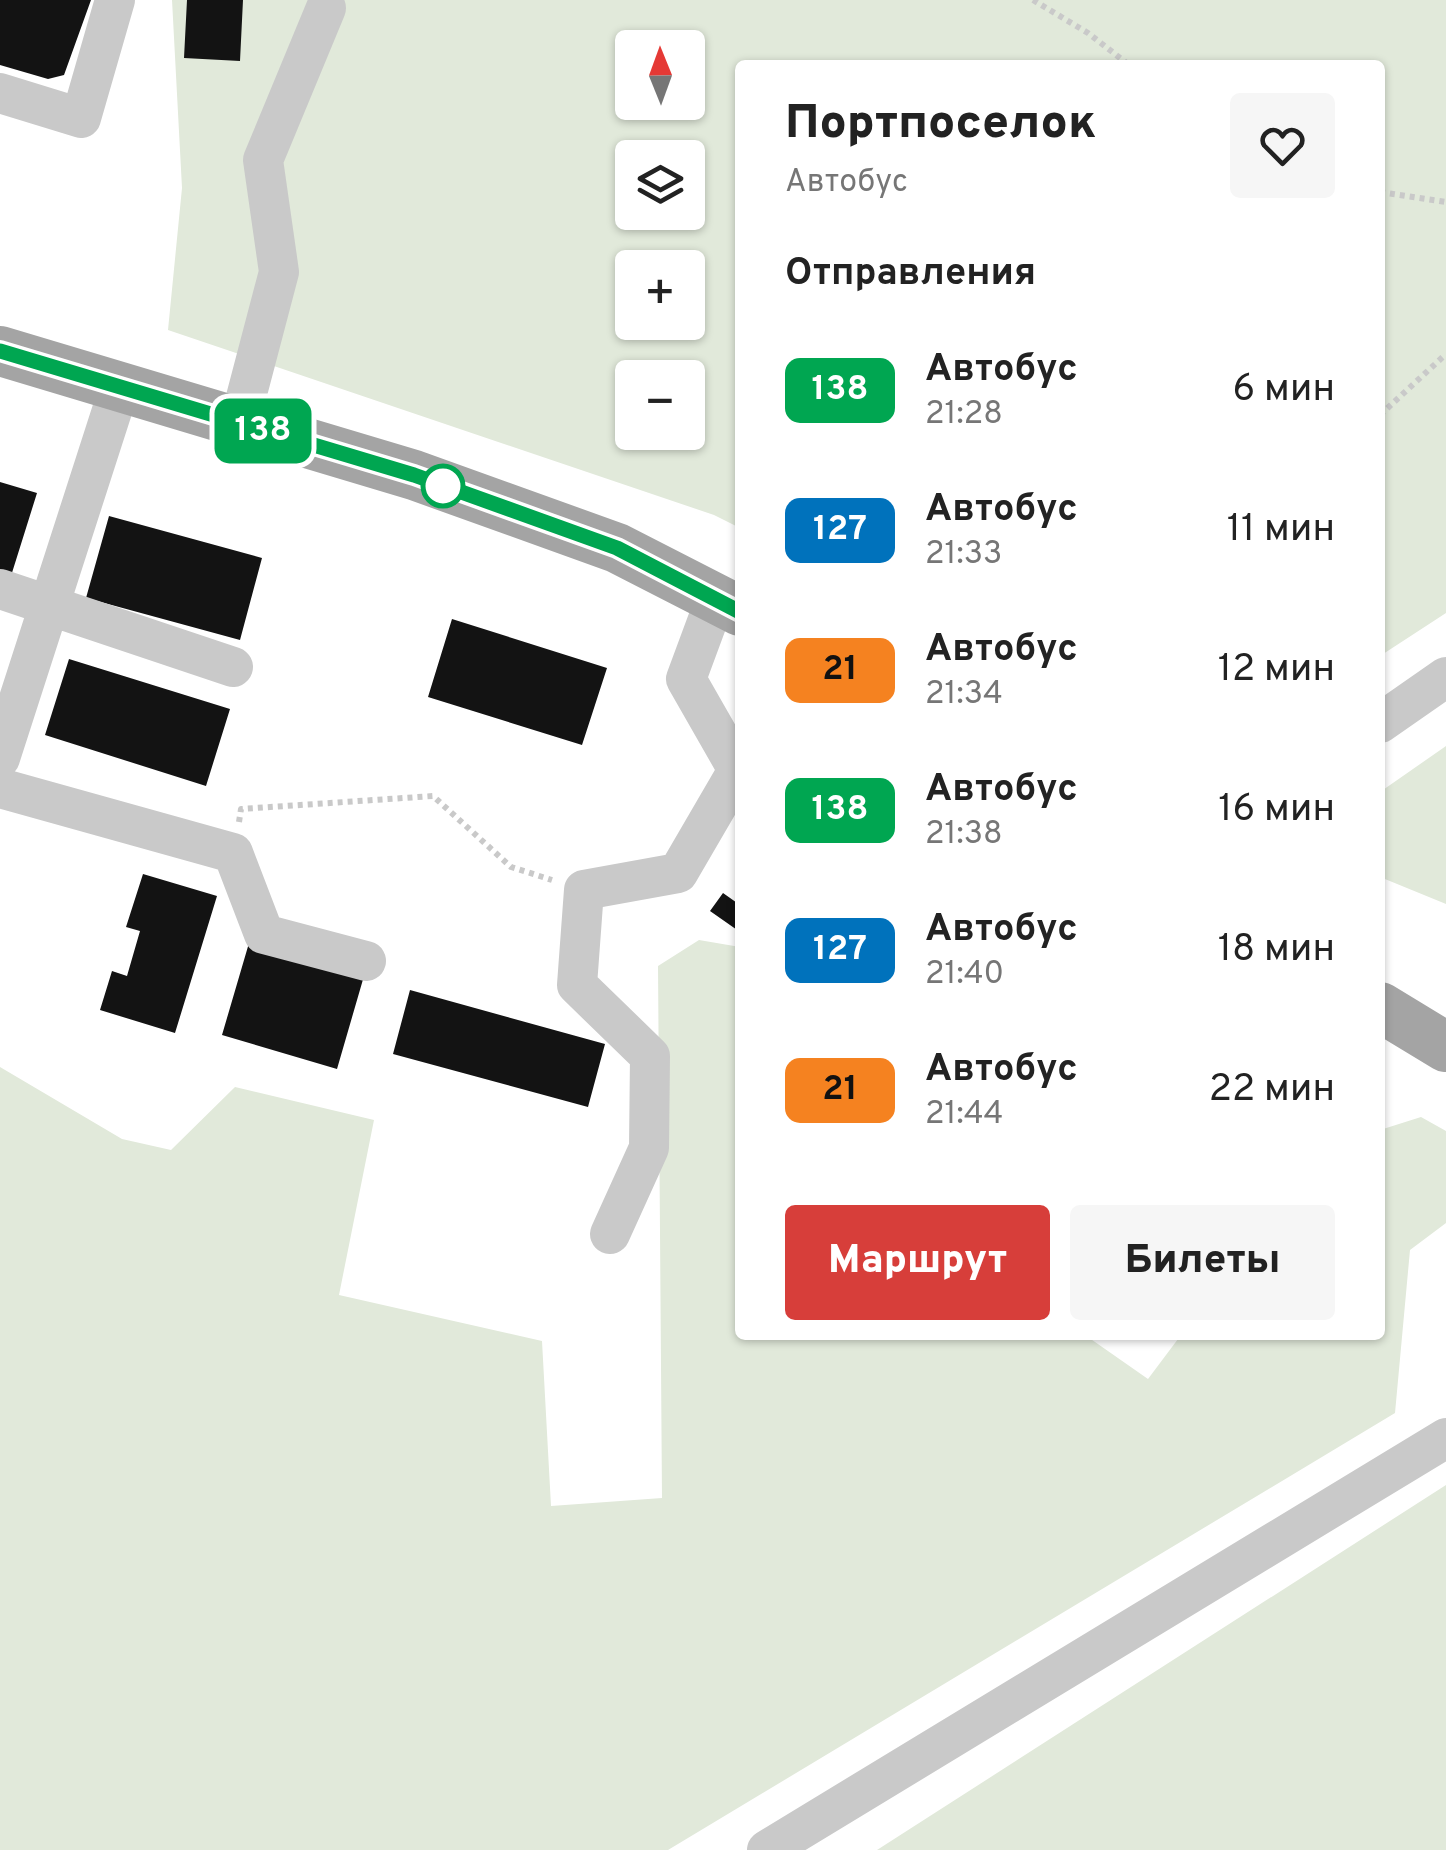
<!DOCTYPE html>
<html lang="ru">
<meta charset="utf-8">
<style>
body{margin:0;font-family:Overpass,sans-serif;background:#f6f6f6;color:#222;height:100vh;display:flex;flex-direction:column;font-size:38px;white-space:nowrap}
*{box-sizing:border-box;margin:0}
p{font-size:32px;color:#767676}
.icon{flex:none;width:55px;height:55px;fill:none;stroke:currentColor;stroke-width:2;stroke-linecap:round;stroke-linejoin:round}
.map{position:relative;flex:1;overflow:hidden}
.details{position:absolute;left:735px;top:60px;width:650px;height:1280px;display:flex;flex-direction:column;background:#fff;border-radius:10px;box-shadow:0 2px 8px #0004}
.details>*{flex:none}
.badge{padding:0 20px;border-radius:15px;font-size:35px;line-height:65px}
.needle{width:65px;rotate:359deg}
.controls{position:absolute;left:615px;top:30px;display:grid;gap:20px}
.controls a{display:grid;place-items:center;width:90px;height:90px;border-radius:10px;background:#fff;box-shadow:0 2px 8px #0004;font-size:50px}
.map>.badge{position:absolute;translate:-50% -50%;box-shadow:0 0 0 5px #fff}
h2{padding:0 50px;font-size:38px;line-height:90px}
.round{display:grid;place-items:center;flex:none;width:105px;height:105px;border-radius:10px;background:#f6f6f6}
.head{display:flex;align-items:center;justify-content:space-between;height:170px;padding:0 50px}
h1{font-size:48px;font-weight:800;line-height:75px}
.button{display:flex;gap:20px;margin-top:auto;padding:20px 50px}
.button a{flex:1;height:115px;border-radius:10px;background:#d73e3a;color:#fff;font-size:40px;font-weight:800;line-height:115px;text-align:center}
.button a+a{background:#f6f6f6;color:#222}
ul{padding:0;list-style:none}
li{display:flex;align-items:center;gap:30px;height:140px;padding:0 50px}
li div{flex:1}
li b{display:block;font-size:38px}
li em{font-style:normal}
li .badge{min-width:110px;font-weight:700;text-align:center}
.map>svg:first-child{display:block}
</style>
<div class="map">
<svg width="1446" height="1850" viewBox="0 0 1446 1850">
<rect width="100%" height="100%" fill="#fff"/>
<path fill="#e1e9da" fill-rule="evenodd" d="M172,0H1446V613L1380,656V65H740V528L714,515L168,330L182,188ZM632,48H688V102H632ZM632,158H688V212H632ZM632,268H688V322H632ZM632,378H688V432H632Z
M1446,746V904L1380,877V792Z
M699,940L740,947V1335H1085L1148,1379L1181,1335H1380V1130L1421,1117L1446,1131V1223L1410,1250L1395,1413L668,1850H0V1067L122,1139L171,1150L235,1087L374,1120L339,1295L542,1341L551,1506L662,1498L658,966Z
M1446,1485V1850H877Z"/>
<path fill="#131313" d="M0,0H91L64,75L48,79L0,65Z
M187,0H243L240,61L184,58Z
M0,482L37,493L11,576L0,573Z
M109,516L262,558L240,640L86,598Z
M452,619L607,668L582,745L428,697Z
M69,659L230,709L206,786L45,735Z
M143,874L217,896L175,1033L100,1010L112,971L127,976L140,931L126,927Z
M723,893L740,905V932L710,911Z
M249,943L364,976L337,1069L222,1035Z
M410,990L605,1044L588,1107L393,1054Z"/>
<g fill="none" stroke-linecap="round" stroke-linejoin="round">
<path stroke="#c9c9c9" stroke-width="6" stroke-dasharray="5 5" stroke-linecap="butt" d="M1033,0L1088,33L1129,65
M1380,192L1446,202
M1380,415L1446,354
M239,822L241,809L433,796L511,867L552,880"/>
<path stroke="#c9c9c9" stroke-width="40" d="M0,93L81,118L115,0
M239,424L279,272L263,160L326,8
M0,589L233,667
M1380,723L1446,677
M0,758L119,389
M0,788L233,853L264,934L366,961
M610,1234L649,1148L650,1056L577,985L584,890L678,873L738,770L686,679L716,598
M767,1850L1446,1438"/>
<path stroke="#a4a4a4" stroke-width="50" d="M0,351L414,475L617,548L740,611
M1380,1007L1446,1047"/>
</g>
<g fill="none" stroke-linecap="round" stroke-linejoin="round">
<g stroke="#fff" stroke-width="22">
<path id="line" d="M0,351L414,475L617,548L740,612"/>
</g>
<use href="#line" stroke="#00a651" stroke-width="15"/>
</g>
<circle fill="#fff" stroke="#00a651" stroke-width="5" cx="443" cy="486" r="20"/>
</svg>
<div class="controls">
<a><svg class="needle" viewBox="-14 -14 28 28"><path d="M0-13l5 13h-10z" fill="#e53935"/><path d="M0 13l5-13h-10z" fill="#767676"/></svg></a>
<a><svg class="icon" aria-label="layers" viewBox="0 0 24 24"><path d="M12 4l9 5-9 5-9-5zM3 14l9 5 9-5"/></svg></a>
<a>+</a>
<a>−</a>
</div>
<b class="badge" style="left:263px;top:431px;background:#00a651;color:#fff">138</b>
<section class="details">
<div class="head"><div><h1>Портпоселок</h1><p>Автобус</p></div><a class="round"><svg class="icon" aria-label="heart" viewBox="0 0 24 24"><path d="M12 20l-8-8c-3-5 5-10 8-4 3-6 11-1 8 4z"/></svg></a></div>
<h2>Отправления</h2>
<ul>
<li><span class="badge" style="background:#00a651;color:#fff">138</span><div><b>Автобус</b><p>21:28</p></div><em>6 мин</em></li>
<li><span class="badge" style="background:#0072bc;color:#fff">127</span><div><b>Автобус</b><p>21:33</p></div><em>11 мин</em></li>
<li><span class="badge" style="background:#f58220;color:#111">21</span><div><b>Автобус</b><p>21:34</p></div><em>12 мин</em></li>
<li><span class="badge" style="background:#00a651;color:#fff">138</span><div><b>Автобус</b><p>21:38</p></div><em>16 мин</em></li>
<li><span class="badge" style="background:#0072bc;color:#fff">127</span><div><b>Автобус</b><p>21:40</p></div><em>18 мин</em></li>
<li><span class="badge" style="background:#f58220;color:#111">21</span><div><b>Автобус</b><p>21:44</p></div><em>22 мин</em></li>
</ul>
<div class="button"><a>Маршрут</a><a>Билеты</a></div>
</section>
</div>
